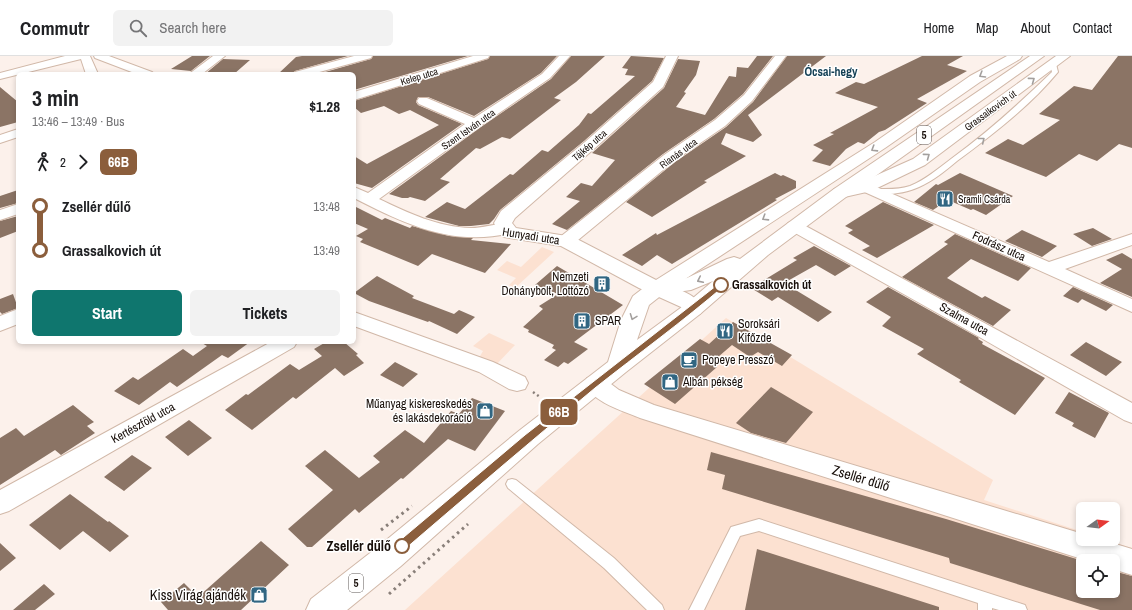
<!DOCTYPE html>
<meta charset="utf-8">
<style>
body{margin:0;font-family:"Archivo Narrow",sans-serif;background:#f2f2f2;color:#202124;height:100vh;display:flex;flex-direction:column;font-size:15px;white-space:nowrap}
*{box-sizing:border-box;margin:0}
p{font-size:13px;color:#757577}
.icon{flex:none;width:22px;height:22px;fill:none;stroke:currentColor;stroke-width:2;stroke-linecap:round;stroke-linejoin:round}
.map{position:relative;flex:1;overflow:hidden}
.side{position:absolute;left:16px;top:16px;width:340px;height:272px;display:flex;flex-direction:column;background:#fff;border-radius:6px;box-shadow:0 2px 6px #0003}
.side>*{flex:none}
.badge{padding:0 8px;border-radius:6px;font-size:14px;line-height:26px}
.needle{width:26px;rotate:75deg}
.controls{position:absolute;left:1076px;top:446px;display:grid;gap:8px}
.controls a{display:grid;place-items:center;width:44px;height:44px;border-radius:6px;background:#fff;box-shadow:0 2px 6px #0003;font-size:20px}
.map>.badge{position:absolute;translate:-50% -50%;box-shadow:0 0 0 2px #fff}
.legs{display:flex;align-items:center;gap:6px;height:44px;padding:0 16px;font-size:13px}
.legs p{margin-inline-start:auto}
.summary{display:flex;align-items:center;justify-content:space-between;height:68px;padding:0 16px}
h1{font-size:22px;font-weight:700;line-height:30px}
.primary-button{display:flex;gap:8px;margin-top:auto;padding:8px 16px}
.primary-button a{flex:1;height:46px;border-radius:6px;background:#0f766e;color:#fff;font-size:16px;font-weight:700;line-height:46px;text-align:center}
.primary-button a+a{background:#f2f2f2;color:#202124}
ul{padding:0 16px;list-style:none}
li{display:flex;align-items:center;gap:14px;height:44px;font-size:15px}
li i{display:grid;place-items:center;width:6px;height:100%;margin:0 5px;background:currentColor}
li i::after{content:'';width:10px;height:10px;margin:-5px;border:3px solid;border-radius:50%;background:#fff}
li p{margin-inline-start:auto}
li:first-child i{background:linear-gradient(#0000 50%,currentColor 0)}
li:last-child i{background:linear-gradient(currentColor 50%,#0000 0)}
header{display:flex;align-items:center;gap:24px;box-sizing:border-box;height:56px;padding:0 20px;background:#fff;border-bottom:1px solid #e0e0e0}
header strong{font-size:19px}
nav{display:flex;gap:22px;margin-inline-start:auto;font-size:14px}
.search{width:280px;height:36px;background:#f2f2f2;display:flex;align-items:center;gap:10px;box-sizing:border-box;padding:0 14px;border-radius:6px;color:#757577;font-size:15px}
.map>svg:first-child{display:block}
</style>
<header>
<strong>Commutr</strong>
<div class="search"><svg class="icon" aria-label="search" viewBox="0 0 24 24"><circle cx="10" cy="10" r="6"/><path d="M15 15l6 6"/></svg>Search here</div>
<nav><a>Home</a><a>Map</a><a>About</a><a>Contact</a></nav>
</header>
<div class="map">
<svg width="1132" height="554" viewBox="0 0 1132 554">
<rect width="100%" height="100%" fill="#fcf1eb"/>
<path fill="#fce1d1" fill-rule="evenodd" d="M542,191L554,196L515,232L509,229L516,222L497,214L507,205L521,211Z
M726,262L993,424L984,444L1083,476V483H1103L1132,492V554H405ZM1083,505H1113V535H1083Z
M489,277L515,289L495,310L479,302L483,295L473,290Z"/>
<path fill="#8b7465" d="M192,0H210L191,15L171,13Z
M302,0H348L295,15L292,18H278L296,1Z
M373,0H468L354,34V18H318L371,3Z
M490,0H557L541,17L474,60L428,41H418L416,46L418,49L462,68L372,132L354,127V100L367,108L439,69L410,54L399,58L384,50L361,57L354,51V45L488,3Z
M571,0H605L576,26L554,42L561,44L510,83L502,81L480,93L476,92L440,123L450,126L425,145L410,141L408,142H402L389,138L481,71L551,23Z
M631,0L664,2L652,25L584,85L500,154L494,163L489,168L471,170H459L425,161L447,146L465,153L510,118L513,119L542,94L548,96L579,69L588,57L591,58L635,20L625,19L628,13L622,12Z
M757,0H773L743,38L714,63L663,98L567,174L552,168L580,145L566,141L581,127L592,130L615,104L592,97L664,32L678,3L700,5L696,19L684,36L686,37L676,51L705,59L729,20L736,21L737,11L748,12Z
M787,0H826L748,59L762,79L753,86L726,77L721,88L746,100L704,125L707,126L652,161L626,146L675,106L726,71L753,46Z
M922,0H963L947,9L967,15L917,43L927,47L885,74L879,76L864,88L858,86L846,93L830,110L812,105L823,94L813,89L834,78L830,77L878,51L835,37L856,26L864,28Z
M1118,0H1132V92L1119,88L1097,105L1079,98L1046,121L985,97L1008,83L1023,89L1060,64L1039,58L1074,30L1092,34Z
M223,3L250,4L234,18H205Z
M0,31L18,46V66L0,71Z
M775,117L781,120L783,119L796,125V132L775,143L777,144L672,208L657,199L642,210L622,199L656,177L657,179Z
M960,117L1013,140L986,159L973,153L971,154L948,144L933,154L914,146L936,128L938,129Z
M18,134V147L0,152V140Z
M883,146L934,169L877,202L862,194L870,190L848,177L853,174L845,170Z
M354,150L382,164L385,162L410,172L412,170L449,180L473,182L471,184L511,188L485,217L432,198L418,210L360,186L363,183L356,180L368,173L354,167Z
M18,160V175L0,182V165Z
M1093,172L1112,183L1092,190L1073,178Z
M1022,174L1057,190L1042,201L1005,185Z
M955,178L1031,212L1018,225L971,203L947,222L982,242L985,240L1011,254L993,270L902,221L948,188L944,186Z
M814,190L851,210L835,220L816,209L784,227L832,256L818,266L778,241L772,245L751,232L792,207L797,204L793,202Z
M1122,197L1132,203V241L1100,227L1122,213L1106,204Z
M557,210L623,249L574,286L588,293L568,308L564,306L558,311L544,304L556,294L552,292L554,289L528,276L529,274L523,271L543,253L539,250L558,238L535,229Z
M377,220L414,240L412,242L454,258L459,254L475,261L457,278L429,265L428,266L369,245L354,237Z
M888,231L979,282L978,283L983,286L982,288L1045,322L1015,359L959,326L961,324L917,298L924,293L882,270L891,261L866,246Z
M1073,231L1113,249L1106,255L1082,243L1078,247L1063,240Z
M13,238L18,252L2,258L0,256V243Z
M733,266L792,299L782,310L758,296L750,301L732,289L711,307L717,311L675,348L644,328L700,283L709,288Z
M200,286H250L228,302L222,299L177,331L170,326L139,349L114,335L133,321L138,324L183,293L193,300L207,290Z
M326,286H344L358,298L356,299L364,307L344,320L335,312L296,343L293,341L252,374L225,354L246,338L248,339L290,308L299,314L322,300L314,293Z
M1086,286L1122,306L1106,320L1070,299Z
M395,306L418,318L403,331L380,319Z
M771,331L813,356L786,387L751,377L736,367Z
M1069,336L1109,357L1095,382L1072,370L1074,367L1055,357Z
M472,342L505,355L475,395L448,383L403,423L401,422L359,457L355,453L312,491H307L288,473L333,434L305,410L325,394L359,422L380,406L373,400L405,374L424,387L451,355L459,358Z
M73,349L94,366L87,370L95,377L61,399L55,394L0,429V382L16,372L24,380Z
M189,364L212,382L188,400L165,381Z
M711,396L946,463L1083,505V535H1113V515L1132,520V554H1100L950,507L949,502L722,433L725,419L707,414Z
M132,399L152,412L124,435L104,421Z
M70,438L108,466L109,465L129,480L110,496L83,475L60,494L29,469Z
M261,485L289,509L241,554H168L161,546L184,527L198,541Z
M0,487L16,502L0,515Z
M757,493L939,551V554H745Z
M44,528L55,538L35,554H13Z"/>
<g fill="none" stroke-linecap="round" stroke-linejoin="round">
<g stroke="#d1b8a8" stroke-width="2">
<path id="lane" d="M1053,6L1056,8L1058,16C1030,50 992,79 957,105C945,115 933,125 919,131C906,137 886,140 871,137V133H874C886,133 899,134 910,130C925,124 938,113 951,103C987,77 1020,47 1052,16L1050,8Z
M512,423L516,424L614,502L662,549L664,554H647L604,512L508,432L506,428L508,424Z
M759,463L1025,549L1027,554H999L992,552V554H978V547L759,475L740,480L704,554H689L731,471Z"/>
</g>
<g stroke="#d1b8a8" stroke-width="2">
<path id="street" d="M65,0H90L98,18H86L81,3L0,23V17Z
M94,0H109L152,16L154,18H137L95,2Z
M213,0H225L202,18H189Z
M354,0H372L371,2L312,18H293L295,16Z
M473,0H489L488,2L354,44V36Z
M559,0H570L550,22L480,70L379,143C408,157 438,171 471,172C484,172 498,166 511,169L513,173L511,177C452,191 405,168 354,142V131L368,137L465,68L419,48L417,45L419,42H427L474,62L542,18Z
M775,0H786L752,45L725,70L674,105L572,189L566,190L560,189L558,185L560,181L664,99L715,64L744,39Z
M18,73V81L0,87V79Z
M865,126L1049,206L1132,178V189L1065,213L1132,243V256L860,134L857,131L860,128Z
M18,148V158L0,164V154Z
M794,165L800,167L1132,347V367L1124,364L948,263L788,173L786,170L788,167Z
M18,253V268L0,275V260Z
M354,256L493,306L525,321L528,327L525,333L517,335L509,333L479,316L354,270Z
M271,286H297L294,291L9,455L0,458V434Z
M595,320L603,322L619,334L654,349L1083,478V483H1099L1132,493V519L1113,513V505H1088L640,362C621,354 595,347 584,328L587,322Z"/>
</g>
<g stroke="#d1b8a8" stroke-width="2">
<path id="secondary" d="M666,0H678L663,31L595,92L515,162L512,167L516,172L573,181L656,224L875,86L970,20L1007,0H1022L1020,3L980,26L885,92L673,231C687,237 695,239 704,253L700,258L693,260L686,258L681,251L639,232L561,190L504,181L499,177L494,167L501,155L585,86L653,26Z
M1056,0H1070L925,109L871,135L840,142L834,141L832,137L834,133L859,127L913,103Z"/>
</g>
<g stroke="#d1b8a8" stroke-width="2">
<path id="primary" d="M1030,0H1044L846,141L768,199L700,258L626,316L538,388L401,510L347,554H306L311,543L379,490L520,374L608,306L621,264L633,240L650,227L687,222L727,203L734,201L740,203L834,133ZM713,225L686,248L637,284L649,249L663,238L691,234Z"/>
</g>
<path stroke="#897f79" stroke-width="2.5" stroke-dasharray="2 3" stroke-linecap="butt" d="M533,336L540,341"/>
<path stroke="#897f79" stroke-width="3" stroke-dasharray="2.5 4" stroke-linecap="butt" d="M381,474L412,450
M389,538L468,468"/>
<use href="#lane" fill="#fff" fill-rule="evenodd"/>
<use href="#street" fill="#fff" fill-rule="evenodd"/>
<use href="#secondary" fill="#fff" fill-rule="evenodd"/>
<use href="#primary" fill="#fff" fill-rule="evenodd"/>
</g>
<defs><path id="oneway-chevron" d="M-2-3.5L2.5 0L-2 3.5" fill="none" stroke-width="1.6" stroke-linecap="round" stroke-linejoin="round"/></defs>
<g stroke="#a39f9d">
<use href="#oneway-chevron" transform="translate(982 19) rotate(149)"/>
<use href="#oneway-chevron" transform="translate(1032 24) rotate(-36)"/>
<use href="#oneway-chevron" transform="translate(982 84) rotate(-39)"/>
<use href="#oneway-chevron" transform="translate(874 93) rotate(148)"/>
<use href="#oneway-chevron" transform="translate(927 100) rotate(-36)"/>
<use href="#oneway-chevron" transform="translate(765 162) rotate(148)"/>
<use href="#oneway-chevron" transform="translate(700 224) rotate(154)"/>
<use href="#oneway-chevron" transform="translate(633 261) rotate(111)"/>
</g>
<path fill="#8b5e3c" stroke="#fff" d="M721,226L724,227V230C682,266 638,298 595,332C531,385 468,439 405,493L402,495L398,493L396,490L398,486L525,379Z"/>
<defs>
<g id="restaurant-square" transform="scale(0.9)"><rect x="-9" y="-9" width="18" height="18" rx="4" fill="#316682" stroke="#fff"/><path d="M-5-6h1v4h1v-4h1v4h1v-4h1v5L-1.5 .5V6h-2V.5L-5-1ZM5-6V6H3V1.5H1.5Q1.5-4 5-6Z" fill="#fff"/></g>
<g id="building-square" transform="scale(0.9)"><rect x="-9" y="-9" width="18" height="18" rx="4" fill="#316682" stroke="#fff"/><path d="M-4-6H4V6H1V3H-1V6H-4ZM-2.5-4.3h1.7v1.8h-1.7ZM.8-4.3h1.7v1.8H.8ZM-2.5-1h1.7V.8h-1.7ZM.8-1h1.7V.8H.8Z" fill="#fff"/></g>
<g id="cafe-square" transform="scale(0.9)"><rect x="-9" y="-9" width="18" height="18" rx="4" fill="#316682" stroke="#fff"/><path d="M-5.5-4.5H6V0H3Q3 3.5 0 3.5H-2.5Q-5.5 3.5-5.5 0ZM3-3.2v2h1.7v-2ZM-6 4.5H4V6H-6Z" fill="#fff"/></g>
<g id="shop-square" transform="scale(0.9)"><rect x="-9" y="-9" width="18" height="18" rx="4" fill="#316682" stroke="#fff"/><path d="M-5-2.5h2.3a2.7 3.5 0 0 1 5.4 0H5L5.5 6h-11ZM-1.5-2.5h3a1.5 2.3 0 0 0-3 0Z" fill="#fff"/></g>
</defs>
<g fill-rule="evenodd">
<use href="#restaurant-square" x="945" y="143"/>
<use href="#building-square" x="602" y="228"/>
<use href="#building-square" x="582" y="265"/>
<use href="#restaurant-square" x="725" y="275"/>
<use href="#cafe-square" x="689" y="304"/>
<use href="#shop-square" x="670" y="326"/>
<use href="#shop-square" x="485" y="355"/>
<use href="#shop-square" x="259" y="539"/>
</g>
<g fill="#fff" stroke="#8b5e3c" stroke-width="2">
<circle cx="721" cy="229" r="7"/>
<circle cx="402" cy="490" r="7"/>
</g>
<g text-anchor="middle" stroke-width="3" stroke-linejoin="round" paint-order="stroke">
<g font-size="10" fill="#180f0a" stroke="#fff">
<text transform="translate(419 20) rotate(-17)" y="4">Kelep utca</text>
<text transform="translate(990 54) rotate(-36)" y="4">Grassalkovich út</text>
<text transform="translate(468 73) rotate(-35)" y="4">Szent István utca</text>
<text transform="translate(589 89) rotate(-41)" y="4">Tájkép utca</text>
<text transform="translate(678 97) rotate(-36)" y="4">Rianás utca</text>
</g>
<g font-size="10" fill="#180f0a" stroke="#fff" text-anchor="start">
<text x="958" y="147">Sramli Csárda</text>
</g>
<g fill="#fff" stroke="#5d5754" stroke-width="1">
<rect x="917" y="70" width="14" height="18" rx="3"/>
<rect x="349" y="518" width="14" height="18" rx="3"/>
</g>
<g font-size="11" font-weight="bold" fill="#180f0a">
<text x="924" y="83">5</text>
<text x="356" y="531">5</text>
</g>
<g font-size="12" font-weight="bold" fill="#133f54" stroke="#fff">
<text x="831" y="20">Ócsai-hegy</text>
</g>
<g font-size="12" fill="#180f0a" stroke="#fff">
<text transform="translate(531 180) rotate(9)" y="4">Hunyadi utca</text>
<text transform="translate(999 190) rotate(24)" y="4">Fodrász utca</text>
<text transform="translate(964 263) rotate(29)" y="4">Szalma utca</text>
<text transform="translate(143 367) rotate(-29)" y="4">Kertészföld utca</text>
</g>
<g font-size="12" fill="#180f0a" stroke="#fff" text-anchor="start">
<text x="589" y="225" text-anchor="end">Nemzeti<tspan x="589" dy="14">Dohánybolt, Lottózó</tspan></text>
<text x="595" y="269">SPAR</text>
<text x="738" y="272">Soroksári<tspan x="738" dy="14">Kifőzde</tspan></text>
<text x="702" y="308">Popeye Presszó</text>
<text x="683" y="330">Albán pékség</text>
<text x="472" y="352" text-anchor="end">Műanyag kiskereskedés<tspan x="472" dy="14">és lakásdekoráció</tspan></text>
</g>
<g font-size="12" font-weight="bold" fill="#180f0a" stroke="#fff" text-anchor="start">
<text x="732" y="233">Grassalkovich út</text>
</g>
<g font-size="14" fill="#180f0a" stroke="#fff">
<text transform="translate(861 422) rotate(17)" y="5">Zsellér dűlő</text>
</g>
<g font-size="14" font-weight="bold" fill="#180f0a" stroke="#fff" text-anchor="end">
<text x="391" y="495">Zsellér dűlő</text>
</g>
<g font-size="14" fill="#180f0a" stroke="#fff" text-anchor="end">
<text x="246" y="544">Kiss Virág ajándék</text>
</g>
</g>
</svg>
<div class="controls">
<a><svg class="needle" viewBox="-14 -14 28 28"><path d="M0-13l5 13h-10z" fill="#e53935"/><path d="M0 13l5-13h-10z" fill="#757577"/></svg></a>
<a><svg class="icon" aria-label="locate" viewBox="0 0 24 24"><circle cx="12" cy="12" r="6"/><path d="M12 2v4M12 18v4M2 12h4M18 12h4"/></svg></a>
</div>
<b class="badge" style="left:559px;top:356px;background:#8b5e3c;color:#fff">66B</b>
<section class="side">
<div class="summary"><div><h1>3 min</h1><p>13:46 – 13:49 · Bus</p></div><b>$1.28</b></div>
<div class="legs"><svg class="icon" aria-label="walk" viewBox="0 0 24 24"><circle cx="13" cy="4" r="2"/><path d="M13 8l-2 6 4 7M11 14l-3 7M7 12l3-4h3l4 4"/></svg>2<svg class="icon" aria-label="forward" viewBox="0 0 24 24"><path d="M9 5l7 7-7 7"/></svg><b class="badge" style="background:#8b5e3c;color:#fff">66B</b></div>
<ul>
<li><i style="color:#8b5e3c"></i><b>Zsellér dűlő</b><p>13:48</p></li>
<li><i style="color:#8b5e3c"></i><b>Grassalkovich út</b><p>13:49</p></li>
</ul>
<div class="primary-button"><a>Start</a><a>Tickets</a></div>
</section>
</div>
